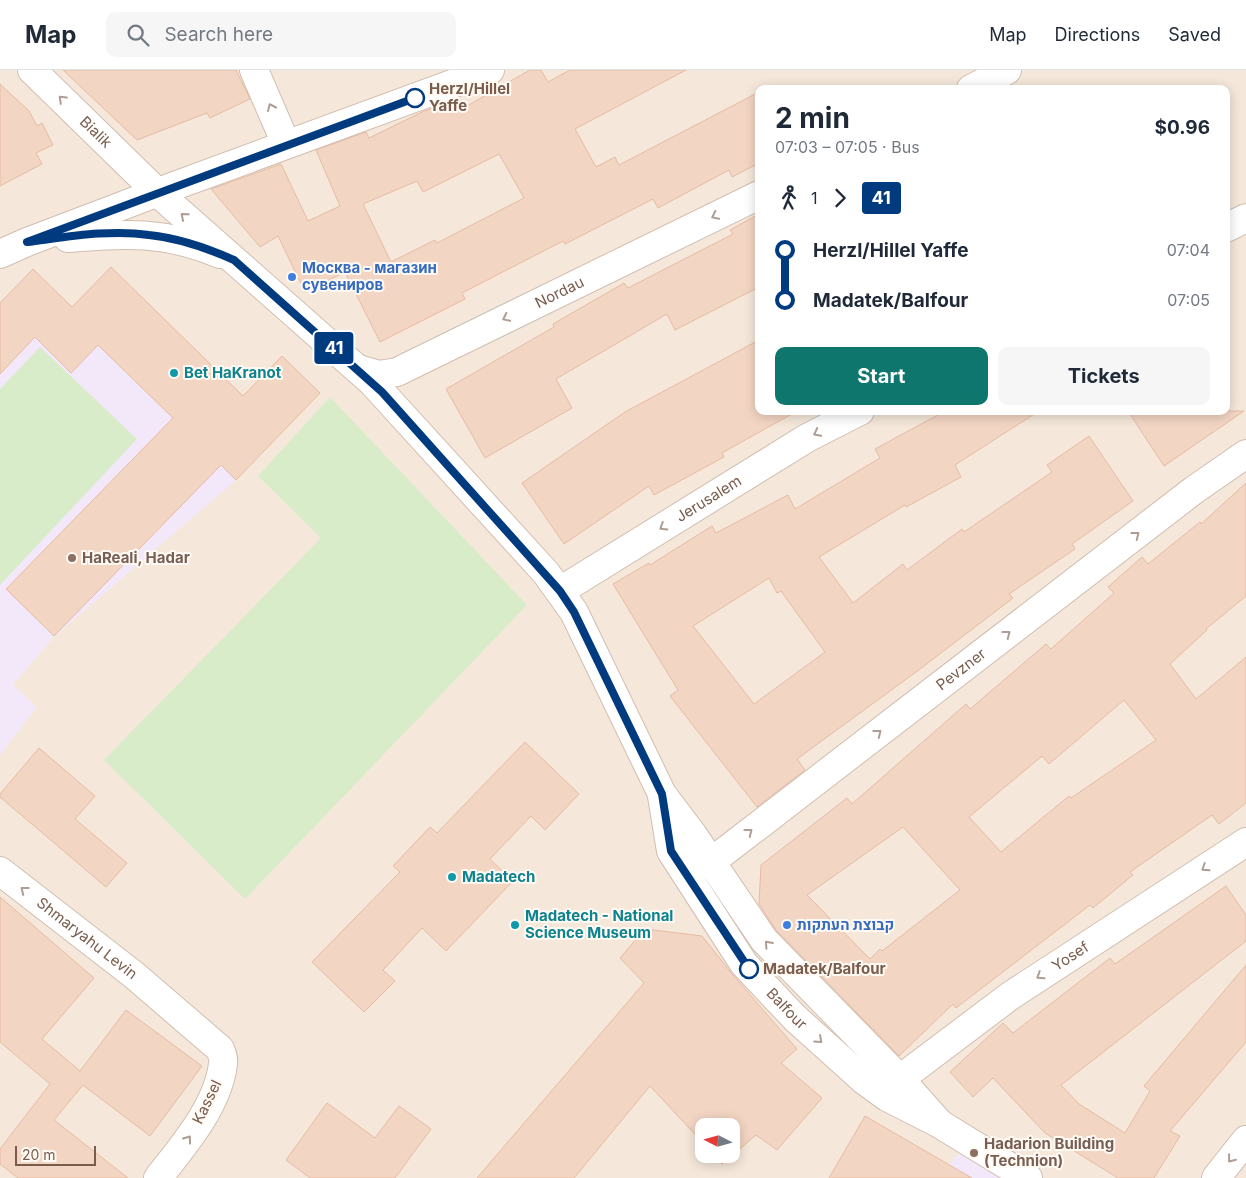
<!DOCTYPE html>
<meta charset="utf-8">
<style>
body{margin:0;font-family:Inter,Heebo,sans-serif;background:#f6f6f7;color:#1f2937;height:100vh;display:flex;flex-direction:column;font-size:19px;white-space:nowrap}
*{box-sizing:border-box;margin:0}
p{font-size:16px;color:#747a83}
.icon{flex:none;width:28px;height:28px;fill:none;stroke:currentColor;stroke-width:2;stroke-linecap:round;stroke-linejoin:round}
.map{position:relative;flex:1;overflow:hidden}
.drawer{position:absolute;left:755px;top:15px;width:475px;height:330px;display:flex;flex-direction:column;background:#fff;border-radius:10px;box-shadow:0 2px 12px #0003}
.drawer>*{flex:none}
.badge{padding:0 10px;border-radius:4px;font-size:18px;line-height:32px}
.needle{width:32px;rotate:276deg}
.controls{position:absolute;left:695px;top:1048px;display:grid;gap:10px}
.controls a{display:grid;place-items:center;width:45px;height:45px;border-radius:10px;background:#fff;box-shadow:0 2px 12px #0003;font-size:25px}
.scale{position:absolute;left:15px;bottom:12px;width:81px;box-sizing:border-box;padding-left:5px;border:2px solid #7a5c4d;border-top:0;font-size:14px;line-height:18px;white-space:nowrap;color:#7a5c4d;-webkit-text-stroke:4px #fffaf3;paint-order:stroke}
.map>.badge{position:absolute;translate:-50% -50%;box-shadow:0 0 0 2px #fff}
.legs{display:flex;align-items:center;gap:8px;height:55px;padding:0 20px;font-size:16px}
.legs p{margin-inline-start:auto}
.headline{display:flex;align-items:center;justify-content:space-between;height:85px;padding:0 20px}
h1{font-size:28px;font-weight:700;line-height:38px}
.action{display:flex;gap:10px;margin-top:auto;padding:10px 20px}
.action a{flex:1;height:58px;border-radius:10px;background:#0f766e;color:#fff;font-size:20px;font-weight:700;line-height:58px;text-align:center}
.action a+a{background:#f6f6f7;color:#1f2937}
ul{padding:0 20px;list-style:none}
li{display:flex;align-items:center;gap:18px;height:50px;font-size:19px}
li i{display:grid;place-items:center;width:8px;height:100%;margin:0 6px;background:currentColor}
li i::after{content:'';width:12px;height:12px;margin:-6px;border:4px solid;border-radius:50%;background:#fff}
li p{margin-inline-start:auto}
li:first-child i{background:linear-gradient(#0000 50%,currentColor 0)}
li:last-child i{background:linear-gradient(currentColor 50%,#0000 0)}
header{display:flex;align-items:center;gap:30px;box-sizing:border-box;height:70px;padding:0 25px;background:#fff;border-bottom:1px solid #e0e1e3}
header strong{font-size:24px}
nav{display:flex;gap:28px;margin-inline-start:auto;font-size:18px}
.search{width:350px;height:45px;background:#f6f6f7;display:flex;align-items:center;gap:12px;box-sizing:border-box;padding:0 18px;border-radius:10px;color:#747a83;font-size:19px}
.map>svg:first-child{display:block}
</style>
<header>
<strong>Map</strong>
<div class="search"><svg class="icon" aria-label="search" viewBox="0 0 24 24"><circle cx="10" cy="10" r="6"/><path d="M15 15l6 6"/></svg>Search here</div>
<nav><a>Map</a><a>Directions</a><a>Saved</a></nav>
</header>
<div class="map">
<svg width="1246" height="1108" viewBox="0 0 1246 1108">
<rect width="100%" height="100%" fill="#fdf6ec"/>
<path fill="#f5e8da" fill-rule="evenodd" d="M0,0H1246V1108H0ZM759,19H1226V341H759ZM704,1056H731V1084H704Z"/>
<path fill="#f3e8fa" d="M35,267L98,275L236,410L54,567L13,615L37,637L0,685V304Z
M969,1072L1030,1108H941L949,1095Z"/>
<path fill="#d8ecc9" d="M40,277L137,369L0,515V319Z
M330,327L527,535L245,829L104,690L321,468L258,406Z"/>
<path fill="#f3d5c3" stroke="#e6bba3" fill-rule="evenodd" d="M63,0H236L250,29L210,48L207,43L137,70Z
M530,0H541L548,12L570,0H686L575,59L596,97L615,87L619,95L759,22V93L732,107L729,100L658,138L653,129L565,174L563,171L462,223L465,229L380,272L345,202L305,222L278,166L260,177L211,119L281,94L308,151L340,136L316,80L366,62L369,68L422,42L452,31L458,41ZM499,84L524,128L437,173L435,170L391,192L363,134L417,111L423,122Z
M0,14L29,41L37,56L42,53L53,75L36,83L42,94L0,116Z
M759,144V217L675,260L667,244L556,309L572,338L485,388L446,319L554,257L553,254L624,213L628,218L733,164L730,160Z
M111,197L243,326L282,286L320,323L236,410L221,395L54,566L6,519L173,348L98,275L71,303L35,267L0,304V233L33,199L72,237Z
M759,270V341H797L722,383L724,387L654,425L649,416L564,474L522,413L625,342Z
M945,341H1039L955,395L961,407L906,437L905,435L819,487L853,533L903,494L907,500L962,459L964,462L1052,402L1047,395L1089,366L1133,431L1072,474L1075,479L1009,524L1013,528L916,602L797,689L805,700L757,737L670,626L678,620L613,514L649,493L650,495L712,456L716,463L788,425L795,439L880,388L875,379ZM769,508L777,523L781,521L825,582L754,634L693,556Z
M1128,341H1244L1164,396Z
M1246,413V526L1206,559L1207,560L1170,594L1196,629L1246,587V733L1219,754L1212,745L1130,802L1133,805L1093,838L1090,835L956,938L953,934L899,986L776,860L759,834L761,795L847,728L852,734L966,634L970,639L1046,574L1051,579L1114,523L1108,517L1142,487L1148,494L1200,452L1201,454ZM1124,630L1156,670L1071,728L1069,726L1001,782L969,747L1042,686L1049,694ZM903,757L960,820L882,881L880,879L870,889L807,825Z
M525,672L579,724L545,760L531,746L490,789L513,811L446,881L422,858L383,900L395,911L364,942L312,892L400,802L393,796L430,757L437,763Z
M39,678L95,726L75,749L127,793L106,817L0,727V724Z
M1226,816L1246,845V871L1061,1015L1079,1034L1125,1063L1150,1021L1144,1016L1246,895V972L1170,1061L1180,1066L1154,1108H1118L1045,1063L993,1008L973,1027L950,1002L1003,953L1013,963L1110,888L1115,894Z
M0,827L94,908L42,969L80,1001L126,940L202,996L150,1066L83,1015L54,1050L128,1108H18L0,1094V1079L50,1014L0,972Z
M645,859L702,866L733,905L797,979L781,993L822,1028L777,1080L756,1065L722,1094L712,1084H731V1056H704V1074L650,1016L574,1108H477L644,913L620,888Z
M327,1033L375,1068L399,1036L431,1059L395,1108H310L286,1090Z
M865,1046L972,1108H829Z"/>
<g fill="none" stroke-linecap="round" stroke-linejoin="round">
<g stroke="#d1beb0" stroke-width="30">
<g id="minor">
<path d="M254,0L286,74"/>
<path d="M971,19L1007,0"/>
<path d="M1226,158L1246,148"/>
<path id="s1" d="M358,299L379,305L397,302L759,125"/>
<path id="s2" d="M560,521L807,368L860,341"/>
<path id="s3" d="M689,792L703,794L711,792L1194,420L1246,384"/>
<path id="s4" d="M0,801L134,905L220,979C222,984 224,989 223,994C218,1036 183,1076 158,1108"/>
<path id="s5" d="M900,1009L1010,926L1246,772"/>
<path d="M1216,1108L1246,1070"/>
</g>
</g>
<g stroke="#d1beb0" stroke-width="30">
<g id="tertiary">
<path id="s6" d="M32,0L158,123L372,312L546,503L574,542L662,724L693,765L764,870L900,1009L940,1054"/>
<path d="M68,168C125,163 165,161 220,184"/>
<path d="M0,184L27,172L177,115L490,0"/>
<path id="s7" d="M662,726L671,781L744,894L795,948L865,1011L887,1027L940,1054L1028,1108"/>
</g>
</g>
<use href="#minor" stroke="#fff" stroke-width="28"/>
<use href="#tertiary" stroke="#fff" stroke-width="28"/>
</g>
<defs><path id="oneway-chevron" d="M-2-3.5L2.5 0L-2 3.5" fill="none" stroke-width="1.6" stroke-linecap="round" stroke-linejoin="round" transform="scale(1.25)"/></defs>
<g stroke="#af9d94">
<use href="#oneway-chevron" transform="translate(62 29) rotate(-136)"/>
<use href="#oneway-chevron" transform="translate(271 37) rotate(-114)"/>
<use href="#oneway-chevron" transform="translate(184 146) rotate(-139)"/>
<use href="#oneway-chevron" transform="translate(715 146) rotate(154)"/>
<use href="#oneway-chevron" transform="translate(506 248) rotate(154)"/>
<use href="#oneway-chevron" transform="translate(817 363) rotate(153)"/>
<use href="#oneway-chevron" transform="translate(663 457) rotate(148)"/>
<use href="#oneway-chevron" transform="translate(1136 465) rotate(-38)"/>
<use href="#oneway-chevron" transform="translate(1007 564) rotate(-38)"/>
<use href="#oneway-chevron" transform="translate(878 663) rotate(-38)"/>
<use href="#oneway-chevron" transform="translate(749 762) rotate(-38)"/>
<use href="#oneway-chevron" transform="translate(1205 798) rotate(147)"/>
<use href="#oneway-chevron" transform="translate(24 820) rotate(-142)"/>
<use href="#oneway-chevron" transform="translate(768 874) rotate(-132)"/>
<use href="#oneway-chevron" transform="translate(1040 906) rotate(147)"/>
<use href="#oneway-chevron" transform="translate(819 970) rotate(42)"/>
<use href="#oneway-chevron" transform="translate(188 1069) rotate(-54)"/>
<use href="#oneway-chevron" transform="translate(1231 1089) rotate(128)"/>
</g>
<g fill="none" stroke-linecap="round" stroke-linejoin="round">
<g stroke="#fff" stroke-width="11">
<path id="line-1" d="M415,28L27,172C67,167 110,159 149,165C179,168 207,178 234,190L382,322L560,521L574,542L662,724L671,781L749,899"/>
</g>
<use href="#line-1" stroke="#003b80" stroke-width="8"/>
</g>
<g fill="#fff" stroke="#003b80" stroke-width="2.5">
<circle cx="415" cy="28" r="9"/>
<circle cx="749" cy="899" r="9"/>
</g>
<g fill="#3f7fe0" stroke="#fffaf3" stroke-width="2">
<circle cx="292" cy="207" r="5"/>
<circle cx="787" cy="855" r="5"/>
</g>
<g fill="#0f9aa8" stroke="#fffaf3" stroke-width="2">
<circle cx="174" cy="303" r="5"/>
<circle cx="452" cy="807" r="5"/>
<circle cx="515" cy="855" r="5"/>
</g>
<g fill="#8d6e63" stroke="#fffaf3" stroke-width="2">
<circle cx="72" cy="488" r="5"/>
<circle cx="974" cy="1083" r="5"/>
</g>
<g text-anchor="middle" stroke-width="4" stroke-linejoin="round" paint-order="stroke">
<g font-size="15" font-weight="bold" fill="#7a5c4d" stroke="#fffaf3" text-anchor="start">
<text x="429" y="24">Herzl/Hillel<tspan x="429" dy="17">Yaffe</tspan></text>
<text x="763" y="904">Madatek/Balfour</text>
</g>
<g font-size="15" fill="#7a5c4d" stroke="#fffaf3">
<text dy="5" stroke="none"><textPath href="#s6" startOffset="89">Bialik</textPath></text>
<text dy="5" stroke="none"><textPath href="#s1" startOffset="221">Nordau</textPath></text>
<text dy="5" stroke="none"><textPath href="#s2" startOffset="175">Jerusalem</textPath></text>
<text dy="5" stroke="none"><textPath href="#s3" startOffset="338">Pevzner</textPath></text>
<text dy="5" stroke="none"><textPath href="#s4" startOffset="110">Shmaryahu Levin</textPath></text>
<text dy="5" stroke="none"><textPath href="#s5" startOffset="210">Yosef</textPath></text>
<text dy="5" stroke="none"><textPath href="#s7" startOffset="252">Balfour</textPath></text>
<text transform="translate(207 1032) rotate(-64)" y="5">Kassel</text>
</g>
<g font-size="15" font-weight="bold" fill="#366cbe" stroke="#fffaf3" text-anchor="start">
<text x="302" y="203">Москва - магазин<tspan x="302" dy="17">сувениров</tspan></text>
<text x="797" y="860">קבוצת העתקות</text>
</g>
<g font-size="15" font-weight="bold" fill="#0d838f" stroke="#fffaf3" text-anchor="start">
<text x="184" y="308">Bet HaKranot</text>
<text x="462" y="812">Madatech</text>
<text x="525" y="851">Madatech - National<tspan x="525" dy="17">Science Museum</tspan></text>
</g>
<g font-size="15" font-weight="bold" fill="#785e54" stroke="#fffaf3" text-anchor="start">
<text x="82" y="493">HaReali, Hadar</text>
<text x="984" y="1079">Hadarion Building<tspan x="984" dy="17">(Technion)</tspan></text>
</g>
</g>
</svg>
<div class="controls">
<a><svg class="needle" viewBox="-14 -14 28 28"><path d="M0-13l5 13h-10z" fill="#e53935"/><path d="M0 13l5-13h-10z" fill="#747a83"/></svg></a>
</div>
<div class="scale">20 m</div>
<b class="badge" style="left:334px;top:278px;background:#003b80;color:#fff">41</b>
<section class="drawer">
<div class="headline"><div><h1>2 min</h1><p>07:03 – 07:05 · Bus</p></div><b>$0.96</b></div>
<div class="legs"><svg class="icon" aria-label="walk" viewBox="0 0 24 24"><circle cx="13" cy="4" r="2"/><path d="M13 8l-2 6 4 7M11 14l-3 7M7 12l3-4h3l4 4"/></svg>1<svg class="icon" aria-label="forward" viewBox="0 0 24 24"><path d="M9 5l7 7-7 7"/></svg><b class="badge" style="background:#003b80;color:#fff">41</b></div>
<ul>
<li><i style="color:#003b80"></i><b>Herzl/Hillel Yaffe</b><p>07:04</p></li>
<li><i style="color:#003b80"></i><b>Madatek/Balfour</b><p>07:05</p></li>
</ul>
<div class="action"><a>Start</a><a>Tickets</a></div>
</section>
</div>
